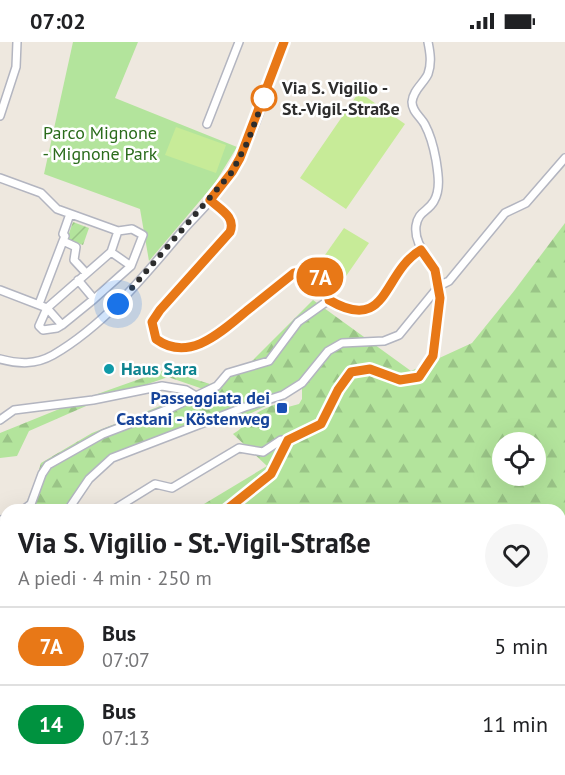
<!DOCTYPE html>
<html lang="it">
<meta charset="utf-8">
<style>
body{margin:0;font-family:"PT Sans",sans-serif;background:#f6f6f6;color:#202124;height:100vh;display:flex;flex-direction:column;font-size:22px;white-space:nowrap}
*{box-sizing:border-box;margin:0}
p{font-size:20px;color:#757577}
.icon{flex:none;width:33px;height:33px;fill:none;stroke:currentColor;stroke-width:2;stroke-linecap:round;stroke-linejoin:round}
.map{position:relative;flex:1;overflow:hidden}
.panel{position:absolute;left:0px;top:462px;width:566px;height:272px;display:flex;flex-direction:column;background:#fff;border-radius:18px 18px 0 0;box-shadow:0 6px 24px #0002}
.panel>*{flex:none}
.badge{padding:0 12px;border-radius:20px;font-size:21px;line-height:39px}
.controls{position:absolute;left:492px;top:390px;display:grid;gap:12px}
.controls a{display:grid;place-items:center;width:54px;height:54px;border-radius:50%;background:#fff;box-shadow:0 6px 24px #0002;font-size:30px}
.you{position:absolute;width:30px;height:30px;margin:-15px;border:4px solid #fff;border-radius:50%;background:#1a73e8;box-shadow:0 0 0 9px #1a73e833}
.map>.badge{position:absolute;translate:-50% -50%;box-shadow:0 0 0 3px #fff}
.round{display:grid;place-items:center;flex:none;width:63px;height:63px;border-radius:32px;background:#f6f6f6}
.head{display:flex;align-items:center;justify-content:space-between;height:102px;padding:0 18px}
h1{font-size:28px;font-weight:800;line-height:45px}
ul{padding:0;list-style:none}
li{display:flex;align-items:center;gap:18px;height:78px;padding:0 18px;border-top:2px solid #e0e0e0}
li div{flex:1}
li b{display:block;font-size:22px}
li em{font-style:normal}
li .badge{min-width:66px;font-weight:700;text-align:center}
.status{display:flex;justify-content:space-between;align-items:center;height:42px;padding:0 30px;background:#fff;direction:ltr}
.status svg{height:16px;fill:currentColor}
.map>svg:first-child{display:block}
</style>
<div class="status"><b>07:02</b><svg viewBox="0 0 49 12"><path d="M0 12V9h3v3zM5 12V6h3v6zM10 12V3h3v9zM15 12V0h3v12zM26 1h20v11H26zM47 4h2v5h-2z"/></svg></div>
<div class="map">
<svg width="565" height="733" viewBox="0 0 565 733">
<defs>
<pattern id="forest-firs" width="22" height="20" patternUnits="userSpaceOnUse" patternTransform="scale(1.5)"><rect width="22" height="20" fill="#b3e49c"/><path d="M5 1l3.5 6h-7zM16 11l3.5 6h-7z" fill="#9ac487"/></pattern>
<pattern id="garden-furrows" width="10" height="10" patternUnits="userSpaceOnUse" patternTransform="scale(1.5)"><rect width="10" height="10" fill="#b3e49c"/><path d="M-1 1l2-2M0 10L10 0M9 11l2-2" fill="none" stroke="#9ac487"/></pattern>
</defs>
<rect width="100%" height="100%" fill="#eee8df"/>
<path fill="url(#forest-firs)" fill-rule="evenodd" d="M565,181V733H0V701H6V728H560V468H194L267,424L233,392C242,387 244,382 251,376C259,368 271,364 282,360L288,365L299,362L302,357V341L270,358L268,363L225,384L218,377L114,419L82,449L71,468H15C33,462 36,437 41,421L92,391L203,347L168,335L93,361L29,389L17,414L0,416V391L89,355L165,328L210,342L243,328L313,258L411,329L472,301L514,249ZM502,400H536V434H502Z"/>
<path fill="#b3e49c" d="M73,0H138L115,56L237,105L215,141L149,219L140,167L44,132Z"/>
<path fill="url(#garden-furrows)" d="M73,180L89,186L83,203L67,197Z"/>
<path fill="#c7eb98" d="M359,50L405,82L346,167L300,136Z
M176,85L226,103L216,131L165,113Z
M344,186L369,201L344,237L320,220Z"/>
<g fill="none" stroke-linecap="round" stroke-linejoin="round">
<g stroke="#b3b5c0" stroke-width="10">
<path id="minor" d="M0,74L16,25L17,0
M207,82L239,0
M0,136L41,151L57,167L118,189L111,210L47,266L0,248
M210,158C221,168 236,175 230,190L160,268L152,281L155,297C189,322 220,291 246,270C262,257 277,244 293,231C316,225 327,235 329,258
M70,172L63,192L65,194L63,199L76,205L74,218L86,231
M118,189L132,187L143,193L131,224
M94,257L131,224L111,210
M329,258C389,292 383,230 421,208
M39,262L63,199
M47,266L62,283L57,286L43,288L39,284Z
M62,283L94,257L78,238
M0,317C19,322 35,323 53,313C105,283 146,232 184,187C201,168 222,149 234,127C256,88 269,42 285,0
M0,378L14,368L93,358L162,344L186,348L196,354
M23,468L31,462L42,432L48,423L103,392L171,366L217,344L228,331L269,319L298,280L329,258
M68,468L89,437L112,416L245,365L283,353L302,341L328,309L342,301L384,299L399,293L439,244L449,239L505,171L526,161L565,116
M113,468L155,442L172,446L239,406L263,410L281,398H288
M226,468L271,432L288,398L321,382L338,348L351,330L370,327L400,337L419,335C423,329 429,322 432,316C437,303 442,242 436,229C428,213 414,203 416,184C418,169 428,170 434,159C441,147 438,131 436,118C434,107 431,94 425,83C421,75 412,70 412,60C413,48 424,41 428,32C432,21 430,10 428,0
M0,478L6,477
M0,571L6,568
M0,681L6,679
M52,733L57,728
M93,733L94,728"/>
</g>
<use href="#minor" stroke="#fff" stroke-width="7"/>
</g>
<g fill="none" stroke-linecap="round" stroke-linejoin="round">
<g stroke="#fff" stroke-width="14">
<path id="line" d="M226,468L271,432L288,398L321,382L338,348L351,330L370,327L400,338L419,335L433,314L440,256L435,228L421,208C382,230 389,293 329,258C327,235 316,224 294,231C279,243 264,255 249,267C223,288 190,322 156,297L152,280L160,268L230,190C236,175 221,168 210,158L232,130L240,116L284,0"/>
</g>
<use href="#line" stroke="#e87817" stroke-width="9"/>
<path stroke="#2d2d2d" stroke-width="6" stroke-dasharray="0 10.8" d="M118,262L232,130L248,99L267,48L264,56"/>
</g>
<circle fill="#fff" stroke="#e87817" stroke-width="3" cx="264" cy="56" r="12"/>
<circle fill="#0f9aa8" stroke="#fff" stroke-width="2" cx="109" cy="327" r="6"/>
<rect fill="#1a4fb4" stroke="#fff" stroke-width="2" x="276" y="360" width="12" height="12" rx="3"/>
<g text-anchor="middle" stroke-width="5" stroke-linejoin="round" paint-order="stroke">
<g font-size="18" font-weight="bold" fill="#2d2d2d" stroke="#fff" text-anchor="start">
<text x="282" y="52">Via S. Vigilio -<tspan x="282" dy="21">St.-Vigil-Straße</tspan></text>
</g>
<g font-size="18" fill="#2a6b1b" stroke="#fff">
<text x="100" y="97">Parco Mignone<tspan x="100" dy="21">- Mignone Park</tspan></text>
</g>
<g font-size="18" font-weight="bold" fill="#0d838f" stroke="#fff" text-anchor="start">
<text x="121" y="333">Haus Sara</text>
</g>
<g font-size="18" font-weight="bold" fill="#164399" stroke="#fff" text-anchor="end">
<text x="270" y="362">Passeggiata dei<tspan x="270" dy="21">Castani - Köstenweg</tspan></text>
</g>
</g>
</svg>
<div class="controls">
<a><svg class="icon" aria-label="locate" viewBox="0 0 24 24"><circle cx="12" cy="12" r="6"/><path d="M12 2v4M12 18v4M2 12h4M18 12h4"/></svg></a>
</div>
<div class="you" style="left:118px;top:262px"></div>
<b class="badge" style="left:320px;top:235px;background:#e87817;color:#fff">7A</b>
<section class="panel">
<div class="head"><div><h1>Via S. Vigilio - St.-Vigil-Straße</h1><p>A piedi · 4 min · 250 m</p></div><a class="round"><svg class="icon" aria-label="heart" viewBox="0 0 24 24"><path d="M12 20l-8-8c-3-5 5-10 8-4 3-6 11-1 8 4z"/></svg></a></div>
<ul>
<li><span class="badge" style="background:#e87817;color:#fff">7A</span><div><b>Bus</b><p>07:07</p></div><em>5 min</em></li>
<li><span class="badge" style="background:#00923f;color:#fff">14</span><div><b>Bus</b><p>07:13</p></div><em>11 min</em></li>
</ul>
</section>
</div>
